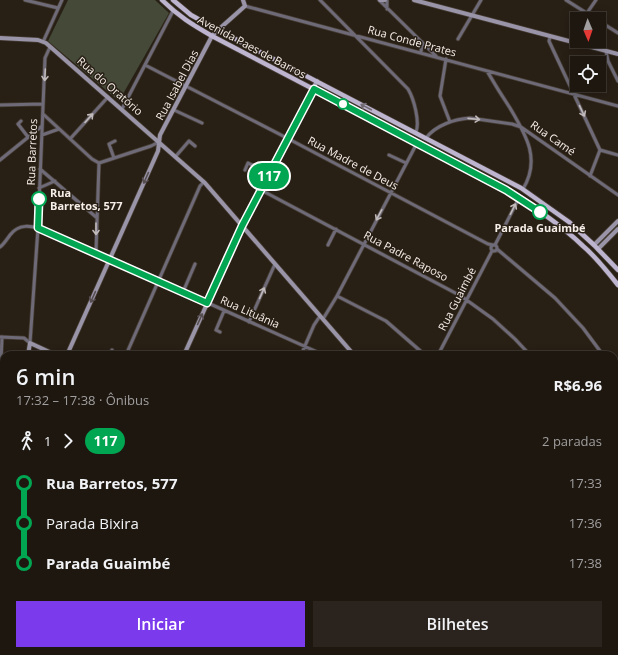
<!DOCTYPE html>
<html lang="pt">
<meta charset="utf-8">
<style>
body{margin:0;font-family:"Open Sans",sans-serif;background:#2b241e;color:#f1f3f6;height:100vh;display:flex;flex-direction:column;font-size:15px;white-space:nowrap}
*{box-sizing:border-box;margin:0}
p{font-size:13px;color:#a19f9f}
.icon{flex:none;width:22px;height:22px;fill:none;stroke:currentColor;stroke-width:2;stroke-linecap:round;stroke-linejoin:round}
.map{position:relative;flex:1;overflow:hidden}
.panel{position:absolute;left:0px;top:351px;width:618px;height:304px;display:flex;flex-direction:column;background:#1e1710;border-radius:12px 12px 0 0;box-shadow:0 2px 10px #0003,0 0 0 1px #3c3630}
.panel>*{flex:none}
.badge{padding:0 8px;border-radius:13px;font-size:14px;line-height:26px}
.needle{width:26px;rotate:178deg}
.buttons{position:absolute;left:570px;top:12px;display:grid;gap:8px}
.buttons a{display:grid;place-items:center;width:36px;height:36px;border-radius:0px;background:#1e1710;box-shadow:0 2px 10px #0003,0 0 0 1px #3c3630;font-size:20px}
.map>.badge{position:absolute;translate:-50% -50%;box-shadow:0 0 0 2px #fff}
.legs{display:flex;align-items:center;gap:6px;height:44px;padding:0 16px;font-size:13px}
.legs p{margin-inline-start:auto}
.headline{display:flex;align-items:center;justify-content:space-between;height:68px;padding:0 16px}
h1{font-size:22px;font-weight:600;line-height:30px}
.cta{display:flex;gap:8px;margin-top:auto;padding:8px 16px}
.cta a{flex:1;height:46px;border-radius:0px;background:#7c3aed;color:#fff;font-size:16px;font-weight:600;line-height:46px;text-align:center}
.cta a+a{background:#2b241e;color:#f1f3f6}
ul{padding:0 16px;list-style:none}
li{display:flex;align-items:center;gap:14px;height:40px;font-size:15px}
li i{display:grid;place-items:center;width:6px;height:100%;margin:0 5px;background:currentColor}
li i::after{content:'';width:10px;height:10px;margin:-5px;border:3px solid;border-radius:50%;background:#1e1710}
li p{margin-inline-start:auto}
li:first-child i{background:linear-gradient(#0000 50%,currentColor 0)}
li:last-child i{background:linear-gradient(currentColor 50%,#0000 0)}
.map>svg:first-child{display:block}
</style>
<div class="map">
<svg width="618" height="655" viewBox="0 0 618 655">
<rect width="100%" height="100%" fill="#281f15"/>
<path fill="#454938" d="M68,0H155L169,13L119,101L48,41Z"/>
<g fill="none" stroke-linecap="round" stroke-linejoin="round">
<g stroke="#453c33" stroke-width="4.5">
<path id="street" d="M25,0L58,8
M320,0L408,89C414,99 420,122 416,132
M379,0L436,56
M566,0L596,19
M245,6L618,106
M387,9V0
M587,13L596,0
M599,21L618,33
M550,37L549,41L600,150L590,176
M458,39L481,0
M43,42L62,0
M606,51L608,61L618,81
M421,52L422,42
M446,59L440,96L450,122
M145,65L285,137L488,244L493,245
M487,71C494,83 502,96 510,108C526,135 541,159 523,189
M0,105L43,104
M122,109L173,11
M174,110L202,123
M43,114L92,159L99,163L151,146L159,142
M21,121L18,124L28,137
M42,135L59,129
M426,138C436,125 455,119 470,118L512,124L521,127L618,195
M70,139L108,97
M600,150L618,155
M389,155L406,163
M176,156L189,141L195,146
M114,158L109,144L115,141
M0,160L42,126
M40,169L96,217
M245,170L248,163L270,174
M39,188L55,181
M261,190L461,296L493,319L515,339L530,355
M491 248a3 3 0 1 1 6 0a3 3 0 1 1-6 0Z
M328,245L336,229
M495,245L519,198
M0,247C4,244 7,239 10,235C19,223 31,226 43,229L324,355
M497,249L555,298L583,328L603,355
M96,252L99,163
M183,292L195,264
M337,296L386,321L425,355
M323,319L337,296L417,143
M249,322L275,264
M220,332L216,330L224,311
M0,337L24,338L30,343
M30,343L38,228L45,58L50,47
M185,352L191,355
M109,355L112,350
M126,355L200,186L204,182
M301,355L314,325L320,316
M438,355L492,251
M0,363L1,362L2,337
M614,370L618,375
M614,384L618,383
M614,466L618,471
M0,499L4,493
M614,505L618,504
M305,651L315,655
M109,655L110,651
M356,655L358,651
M472,655L473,651
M600,655L601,651"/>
</g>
<g stroke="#453c33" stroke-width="5.5">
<path id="secondary" d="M380,0H385
M414,0L618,54
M0,38L38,40L46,43L205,183L354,355
M594,245L618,221
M598,249L618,229
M28,355L30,343L56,355
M67,355L158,151L160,135L212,36L218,30L245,6L243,0
M184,355L242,226L317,81
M0,448L4,450
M0,478L4,476
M0,591L4,590
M614,608L618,610
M59,651L63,655
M67,651L72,655
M460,651L468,655
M50,655L51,651
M219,655L222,653L228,655
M425,655L427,651
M557,655L559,651"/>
</g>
<g stroke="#453c33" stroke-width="6">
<path id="primary" d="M162,0C178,16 193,25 212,36L506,190C533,206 560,224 583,246C596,257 607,271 618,285
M173,0L191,15L218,30L521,188L569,222L594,245L618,270"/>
</g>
<use href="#street" stroke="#6e6a77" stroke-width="3"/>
<use href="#secondary" stroke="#9a94a8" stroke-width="4"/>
<use href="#primary" stroke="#bdb4cf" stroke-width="4.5"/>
</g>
<defs><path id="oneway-shaft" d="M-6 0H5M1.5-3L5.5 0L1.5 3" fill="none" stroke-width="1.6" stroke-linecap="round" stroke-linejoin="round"/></defs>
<g stroke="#c0babb">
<use href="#oneway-shaft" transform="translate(45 75) rotate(93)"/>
<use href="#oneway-shaft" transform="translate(582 111) rotate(65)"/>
<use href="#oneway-shaft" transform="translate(89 118) rotate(-48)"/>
<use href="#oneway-shaft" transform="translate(474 119) rotate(6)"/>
<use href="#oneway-shaft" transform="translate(513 209) rotate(-64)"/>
<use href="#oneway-shaft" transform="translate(379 215) rotate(118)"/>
<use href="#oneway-shaft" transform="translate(96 229) rotate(90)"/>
<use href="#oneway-shaft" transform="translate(262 293) rotate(-66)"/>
</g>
<use stroke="#726a72" href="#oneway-shaft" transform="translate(366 107) rotate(-152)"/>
<g stroke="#564e50">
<use href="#oneway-shaft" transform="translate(146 178) rotate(114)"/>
<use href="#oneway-shaft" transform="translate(93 297) rotate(114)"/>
<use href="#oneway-shaft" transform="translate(200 319) rotate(-66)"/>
</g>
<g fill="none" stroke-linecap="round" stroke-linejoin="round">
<g stroke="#fff" stroke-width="9">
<path id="line-1" d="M39,199L38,228L207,303L242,226L314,89L506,190L540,212"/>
</g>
<use href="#line-1" stroke="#00a651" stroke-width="6"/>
</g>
<g fill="#fff" stroke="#00a651" stroke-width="2">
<circle cx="343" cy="104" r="5"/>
<circle cx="39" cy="199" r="7"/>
<circle cx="540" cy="212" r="7"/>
</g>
<g text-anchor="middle" stroke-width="3" stroke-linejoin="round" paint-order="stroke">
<g font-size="11" fill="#f6efe9" stroke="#281f15">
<text transform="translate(412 41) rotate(15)" y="4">Rua Conde Prates</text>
<text transform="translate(252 47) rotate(28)" y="4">Avenida Paes de Barros</text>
<text transform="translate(177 85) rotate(-62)" y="4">Rua Isabel Dias</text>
<text transform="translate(110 86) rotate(41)" y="4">Rua do Oratório</text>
<text transform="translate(553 138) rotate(35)" y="4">Rua Camé</text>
<text transform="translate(32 152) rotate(-88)" y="4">Rua Barretos</text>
<text transform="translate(353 163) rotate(28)" y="4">Rua Madre de Deus</text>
<text transform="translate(406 256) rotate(28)" y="4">Rua Padre Raposo</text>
<text transform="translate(457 299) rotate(-63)" y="4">Rua Guaimbé</text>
<text transform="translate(250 312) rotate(24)" y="4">Rua Lituânia</text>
</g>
<g font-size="11" font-weight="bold" fill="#f6efe9" stroke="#281f15" text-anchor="start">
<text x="50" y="197">Rua<tspan x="50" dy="13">Barretos, 577</tspan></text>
<text x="540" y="232" text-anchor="middle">Parada Guaimbé</text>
</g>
</g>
</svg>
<div class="buttons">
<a><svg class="needle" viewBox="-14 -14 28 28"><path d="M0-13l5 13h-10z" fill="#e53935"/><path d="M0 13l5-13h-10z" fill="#a19f9f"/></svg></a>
<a><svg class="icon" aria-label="locate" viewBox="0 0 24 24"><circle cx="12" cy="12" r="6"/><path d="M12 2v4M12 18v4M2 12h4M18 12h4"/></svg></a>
</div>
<b class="badge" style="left:269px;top:176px;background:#00a651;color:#fff">117</b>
<section class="panel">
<div class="headline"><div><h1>6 min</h1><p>17:32 – 17:38 · Ônibus</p></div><b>R$6.96</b></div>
<div class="legs"><svg class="icon" aria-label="walk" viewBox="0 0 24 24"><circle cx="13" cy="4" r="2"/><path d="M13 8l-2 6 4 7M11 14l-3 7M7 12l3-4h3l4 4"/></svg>1<svg class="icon" aria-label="forward" viewBox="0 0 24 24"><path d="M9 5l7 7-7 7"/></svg><b class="badge" style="background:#00a651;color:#fff">117</b><p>2 paradas</p></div>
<ul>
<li><i style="color:#00a651"></i><b>Rua Barretos, 577</b><p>17:33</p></li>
<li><i style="color:#00a651"></i><span>Parada Bixira</span><p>17:36</p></li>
<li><i style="color:#00a651"></i><b>Parada Guaimbé</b><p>17:38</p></li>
</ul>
<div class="cta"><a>Iniciar</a><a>Bilhetes</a></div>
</section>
</div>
